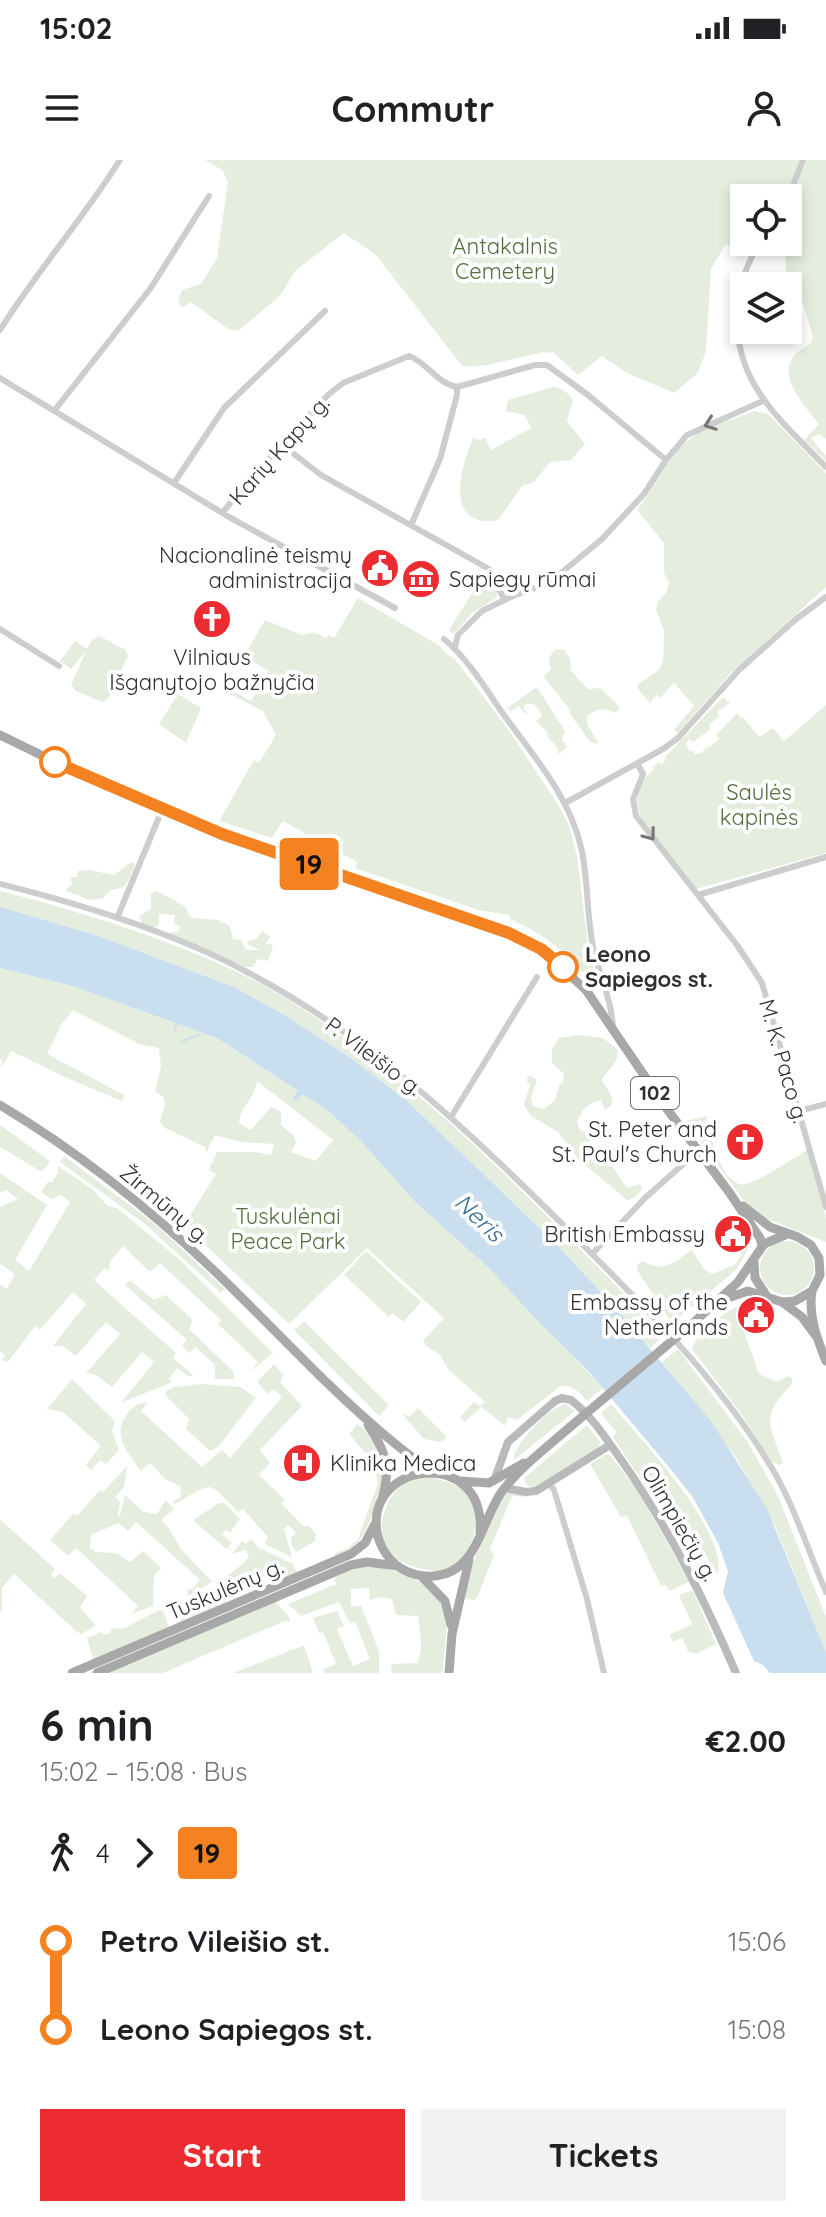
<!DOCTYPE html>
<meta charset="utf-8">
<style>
body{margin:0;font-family:Quicksand,sans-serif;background:#f2f2f2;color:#202124;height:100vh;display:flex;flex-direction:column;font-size:30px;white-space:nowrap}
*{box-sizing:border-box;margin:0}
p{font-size:26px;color:#757577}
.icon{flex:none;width:44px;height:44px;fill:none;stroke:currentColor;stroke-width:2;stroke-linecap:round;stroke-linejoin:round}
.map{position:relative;height:1513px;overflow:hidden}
.side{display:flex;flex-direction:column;background:#fff;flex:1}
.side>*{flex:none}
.badge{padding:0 16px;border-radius:6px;font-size:28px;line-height:52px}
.controls{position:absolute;left:730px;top:24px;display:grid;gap:16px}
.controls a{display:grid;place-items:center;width:72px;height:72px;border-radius:0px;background:#fff;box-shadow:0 4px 12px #0003;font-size:40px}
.map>.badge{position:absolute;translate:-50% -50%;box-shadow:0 0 0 4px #fff}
.legs{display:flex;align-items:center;gap:12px;height:88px;padding:0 40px;font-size:26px}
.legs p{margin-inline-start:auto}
.headline{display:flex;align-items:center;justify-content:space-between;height:136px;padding:0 40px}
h1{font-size:44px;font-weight:700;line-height:60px}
.action{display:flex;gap:16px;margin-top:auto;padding:16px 40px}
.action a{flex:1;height:92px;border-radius:0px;background:#ed2c32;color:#fff;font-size:32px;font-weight:700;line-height:92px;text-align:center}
.action a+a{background:#f2f2f2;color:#202124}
ul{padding:0 40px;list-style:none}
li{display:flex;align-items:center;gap:28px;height:88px;font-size:30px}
li i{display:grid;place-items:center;width:12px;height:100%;margin:0 10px;background:currentColor}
li i::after{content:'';width:20px;height:20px;margin:-10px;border:6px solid;border-radius:50%;background:#fff}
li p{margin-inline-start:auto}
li:first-child i{background:linear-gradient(#0000 50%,currentColor 0)}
li:last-child i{background:linear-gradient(currentColor 50%,#0000 0)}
.status{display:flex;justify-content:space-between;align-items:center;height:56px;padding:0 40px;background:#fff;direction:ltr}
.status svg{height:22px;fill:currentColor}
header{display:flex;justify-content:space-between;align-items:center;height:104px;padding:0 40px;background:#fff;font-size:36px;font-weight:700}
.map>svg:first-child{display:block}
</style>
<div class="status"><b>15:02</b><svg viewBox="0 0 49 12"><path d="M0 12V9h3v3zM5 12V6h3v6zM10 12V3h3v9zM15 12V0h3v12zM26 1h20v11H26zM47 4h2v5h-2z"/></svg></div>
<header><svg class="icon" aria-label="menu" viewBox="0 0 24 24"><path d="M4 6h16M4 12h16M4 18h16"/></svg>Commutr<svg class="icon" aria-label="person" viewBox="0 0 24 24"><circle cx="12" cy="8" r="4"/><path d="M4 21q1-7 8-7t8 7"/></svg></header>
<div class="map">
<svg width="826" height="1513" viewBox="0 0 826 1513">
<rect width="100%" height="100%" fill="#fff"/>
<path fill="#e5eede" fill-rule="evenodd" d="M205,0H826V279L819,274L811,278L826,296V301L804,280L819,264C799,239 767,205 810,184L813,177L799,129L792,123L786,110L785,85L782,82H788V38H744V82H755L745,95L726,84L711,109L706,192L697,214L674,233L627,213L602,196L578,215L554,193L543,192L488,205L463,207L376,95L344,73L295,111L280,136L238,171L228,169L191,142L182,148L178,141L182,130L201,124L217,98L228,21L222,10Z
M553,227C562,228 568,232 573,240L567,261L585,284L571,300L550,302L534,322L522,326L498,360C442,369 461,307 473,278L480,280L485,277L491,290L531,268L525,255L506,251L508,240Z
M754,251L768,254L826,313V427L729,515L678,573L674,570L694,546L674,523L660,538L657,535L650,543L637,528L638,524L659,510L663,501L664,471L656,449L658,442L667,431L669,422L664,413V383L637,350C656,327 669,292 695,275C712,263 735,260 754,251Z
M488,413L498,431L496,438L472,453L454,474L449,470L484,414Z
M358,438L440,486L446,494L455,499L510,572L559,646L569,665L577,696L588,786L595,812L593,818C584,816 580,809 574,803C556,784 534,769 510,759L509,755L478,750L355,708L357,702L283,661L272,678L219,661L254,600L259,603L276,575L263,551L224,531L228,525L231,530L251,541L269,511L244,496L265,460L302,475L313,472L326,478L328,475L334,478Z
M99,476L126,490L128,496L108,539L102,542L76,531L71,525L86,491L71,509L60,501L75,481L87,489L92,480Z
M555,489L564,490L570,498L571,511L588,529L600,528L620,547L616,553C604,548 597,547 587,557V564L599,584L590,582L569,552L570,550L544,517L551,509L549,498Z
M537,527L565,571L562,580L567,587L559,594L556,586L547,576L549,574L536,561L541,557V553L534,544H526L523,548L527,553L525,554L519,546L511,551L507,548Z
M178,534L201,548L186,583L159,564Z
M723,537L730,543L717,552L719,556L709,565L711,569L693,582L690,579L686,582L689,592L692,590L695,594H700L707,587L708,588L719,579L716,575L737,553L741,558L743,557L759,577L773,568L784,581L826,545V693L696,729L642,659C632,640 638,620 654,610L653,607L659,602L661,604L666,600L664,598Z
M131,702L135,704C128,721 129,728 111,730L102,739L89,740L65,730L72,724L70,717H77L78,711L89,710L114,715Z
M0,731C88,753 206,790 284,837C430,927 545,1055 665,1175L650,1188L557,1085L406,940L351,898L283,854L234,827L96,775L0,747Z
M157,731L186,747L189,756L193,758L218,760L230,766L233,779L241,780L246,790H260L247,784L250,780H255L262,771L270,776L265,785L270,783L273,787L268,801L258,799L253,807H246L172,777L169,773L179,771L180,767L174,763L175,755L159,754V765L152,768L142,764L139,756L151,749V733Z
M0,808L72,826L217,878L299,932L294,938L303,934L327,950L360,980L415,1042L489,1108L603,1228L587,1241C579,1232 572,1223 559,1227L517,1260L508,1257L505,1266L481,1247L465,1262L460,1257L474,1242L480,1246L485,1242L448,1209L440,1195L426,1186L423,1181L444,1158L367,1088L289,1164L186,1067L191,1054L216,1014L209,1010L217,992H253L271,995L274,984L241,982L215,975L206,993L205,987L165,968L160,962L165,944L164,938L155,931L161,906L159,888L141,885L73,850L61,865L47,894L124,935L122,941L67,918L11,891L0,910L3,900L0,899ZM257,921L333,980L316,1001L291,992L296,983L294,976L281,965V952L271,947L251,970L239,963C240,947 255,938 257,921Z
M578,875L603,878L617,889C620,904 608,908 602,920C607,930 621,942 605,950L601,940C589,942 581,950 577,962L580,970L595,978L588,982L609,1007L612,1006L627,1028L640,1024L642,1028C639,1033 633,1040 627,1040L578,999L558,972L531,956L524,945L530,925L526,920L530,915L537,920L531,938L533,946L544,949L555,940L559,926L564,919L563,913L552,903V889L559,878Z
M708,956L705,962C712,978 717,999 726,1014C728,1016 736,1024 740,1024C753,1027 794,997 807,990L826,1058V1082L760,1056L750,1049L685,961Z
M0,965L50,1001L44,1010L40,1011L0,987Z
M64,996L155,1064L225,1129L221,1133L145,1064L60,1002Z
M58,1006L92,1029L108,1046L117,1048L180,1100L273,1193L250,1212L258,1202L218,1164L221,1160L160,1103L150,1112L123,1086L110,1102L109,1111L105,1108L94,1120L176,1193L173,1198L194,1216H188L177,1208L169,1219L172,1222L121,1243L154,1202L142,1192L112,1227L96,1215L86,1213L120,1174L106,1162L76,1196L63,1186H53L86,1144L73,1132L40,1170L35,1166L8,1202L1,1200L5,1195L0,1191V1125L7,1129L15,1114L0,1104V1047L18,1039L6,1030L0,1033V1013L47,1045L15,1100L29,1111L70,1042L61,1035L51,1039L41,1032L48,1022H52L58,1013Z
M760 1108a27 27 0 1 1 54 0a27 27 0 1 1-54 0Z
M747,1084L750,1086L736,1110L675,1161L669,1159L637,1110L638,1104L643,1101C665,1114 673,1102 692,1090L704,1109L712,1114L734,1105L742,1095L739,1090Z
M366,1091L421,1142L403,1162L393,1153L389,1157L344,1115Z
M130,1120L154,1140L166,1135L191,1158L192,1162L189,1169L234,1212V1219H215V1205L195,1187L190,1193L182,1186L187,1180L125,1125Z
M744,1144L749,1148L743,1155L741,1163L759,1214L777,1222L789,1216L792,1218V1224C760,1257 769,1262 783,1303L780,1305L772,1302L741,1254L692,1189C699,1170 726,1150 744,1144Z
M304,1161L389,1245L379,1256L294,1170Z
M678,1189L747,1281L778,1336L826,1457V1492L775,1366L735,1296L662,1202Z
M274,1204L284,1215L280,1222L302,1246L260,1290L270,1303L259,1315L285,1340L282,1344L303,1366H309L316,1374L315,1381L296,1392L291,1384V1378L296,1373L288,1365L284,1369L292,1397L266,1385L265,1381L268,1377L243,1349L238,1352C206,1318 214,1323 175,1344L172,1342L181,1337L180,1326L165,1319L150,1303L141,1311C128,1293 111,1276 127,1254C133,1247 138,1242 148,1243L141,1251L202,1307L222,1290L230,1298L282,1237L274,1229L268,1234L257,1222Z
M72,1219L115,1261L112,1271L119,1290L106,1304L100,1300L91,1310L86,1305L101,1286L63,1252L47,1249Z
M201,1224L241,1227L256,1238L219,1286L210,1291L186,1269L189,1259L165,1235L166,1231L174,1227Z
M566,1244L575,1251L514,1300C512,1286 550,1246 566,1244Z
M611,1244C639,1277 728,1371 718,1414L690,1372L678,1367L673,1369L613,1277L616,1272L601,1253Z
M418,1248L447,1277L442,1282L424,1279L403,1255L405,1254L409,1257Z
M357,1264C378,1277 390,1307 382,1331C380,1337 376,1343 374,1349C366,1372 360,1388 335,1396L334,1394L348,1388L358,1379L378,1323L373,1302L349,1274Z
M587,1265L600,1282L598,1288L538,1326L531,1327L526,1324L524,1318Z
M606,1294L611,1296L642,1337L689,1422L669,1431L666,1425L661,1426L627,1356L621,1357L590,1304Z
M127,1306L124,1327L115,1337L120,1342L118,1355L120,1356L125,1335L144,1352L157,1354L166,1340L174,1349L161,1360L169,1368L181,1389L212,1422L188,1436L187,1430L192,1429L200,1420L136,1362L128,1371L119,1363L91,1375L90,1388L96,1392L116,1393L130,1402L143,1391L161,1408L154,1416L153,1446L131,1454L138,1446L76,1388L68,1396L50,1380L73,1354L77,1356L100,1330L103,1332Z
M431,1317C440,1320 452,1322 460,1328C484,1346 478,1393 451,1407C439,1414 427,1410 415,1407C401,1403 389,1396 384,1381C376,1359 391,1327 412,1318C417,1316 426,1318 431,1317Z
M508,1332L526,1335V1337L512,1336L490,1389L494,1395L478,1436L474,1440L466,1439C461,1424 495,1345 508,1332Z
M219,1343H224L240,1359L230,1373L226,1370L222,1374L232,1383L226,1389L193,1360Z
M0,1359L55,1409L51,1414L55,1418L60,1413L87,1436L80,1448L96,1465L82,1474L77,1472L14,1414L2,1428V1450L0,1452Z
M251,1379L258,1387L293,1404L297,1413L285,1418L281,1412L222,1432L226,1442L217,1448L177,1463L168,1448L223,1424L221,1421L245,1402L249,1396L245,1390L232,1394L242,1381L246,1384Z
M371,1405C402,1411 443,1424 446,1462C447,1478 444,1497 442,1513H392L391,1504L417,1503C424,1489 420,1472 418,1456L396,1455L392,1439L380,1437L370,1440L369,1428L351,1429V1446H361L379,1491V1513H324L323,1509L336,1504L323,1472L319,1473L313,1458L337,1451L344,1466L337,1469L353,1506L370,1499L355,1462L350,1463L339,1442L301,1456L288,1444L336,1424L334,1419L344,1412Z
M690,1431H693L716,1484L696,1494L688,1491L682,1478L673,1482L669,1475L692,1464L679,1435Z
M275,1441L290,1458V1462L285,1461L163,1513H105Z
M159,1450L163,1451L169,1467L93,1500L87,1478L102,1472L104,1475L110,1473L111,1468L122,1469Z
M304,1485L313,1513H233Z"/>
<path fill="#c9deee" d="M0,747L96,775L234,827L283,854L351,898L406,940L557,1085L619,1152L711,1261L767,1349L826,1492V1513H770L763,1505L754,1501L723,1433L728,1411L718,1383L692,1336L668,1306L590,1213L536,1159L489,1108L415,1042L360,980L327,950L303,934L295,941L294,937L298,931L217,878L72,826L0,808Z"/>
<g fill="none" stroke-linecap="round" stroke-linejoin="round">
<path stroke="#c9deee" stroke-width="2" d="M174,872L176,865
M183,881L200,874"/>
<path stroke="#cdcdcd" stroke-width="6" d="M788,38L803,0
M760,82C746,104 739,125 737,152C734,223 780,260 826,307
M0,170C37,111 83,59 120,0
M0,218L229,357L395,448
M457,227L535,205H547L588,235L666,300
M54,251L150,129L209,36
M281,284L321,315L489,409L504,439
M174,323L224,248L325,151
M223,352L250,319L329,234L343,223L409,196C428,203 436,223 457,227V235L440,299L411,365
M0,469L59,506
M444,479C467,498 484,526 501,551C531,593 569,635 581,687C589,721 586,757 594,791C600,817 612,841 613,868
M455,487L458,475L482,451L515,435L549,423L602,379L644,334L666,300L687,275L763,241
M638,605L643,614L633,639L636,656L737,785L762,823L826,1047
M565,643L663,589L678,578L739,510L796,459L826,437
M0,724C80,744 172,772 245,811C376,879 483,984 586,1088C653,1155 721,1224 770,1305C794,1344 808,1391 826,1432
M698,735L826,697
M117,758L162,650
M799,951L826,944
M451,957L537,817
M592,1094L645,1038L698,991
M549,1324L554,1330L587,1439L604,1513"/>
<path stroke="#bababa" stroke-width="8" d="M494,1321L508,1282L555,1241L562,1238L571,1240C592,1256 607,1280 622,1301C669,1368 704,1439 736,1513
M505,1328L526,1332L536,1331L610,1285"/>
<path stroke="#a8a8a8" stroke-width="9" d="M0,575L76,612L194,663L468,758L517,777L541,789L586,830L667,949L729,1032L760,1078L762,1086
M0,945C87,997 166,1062 237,1133C285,1180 330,1229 381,1272C399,1287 415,1301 434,1312
M754,1102L755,1118L766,1135
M812,1131C808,1155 817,1179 826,1201
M719,1141L748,1131L782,1142L795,1141L812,1131L820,1115L819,1098L811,1085L798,1077L770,1067L743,1046
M782,1142L802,1157L816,1176
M692,1164L738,1122L764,1084L785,1075
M368,1265C385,1290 391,1306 383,1336
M461,1321L489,1323L524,1303
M480,1372C486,1285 360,1301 378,1377C382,1390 391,1403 404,1410C413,1415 423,1417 434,1416C479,1412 481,1359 503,1330C522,1306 547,1287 570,1267
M421,1416L445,1441L451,1465
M72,1513L351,1394L365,1383L375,1364
M97,1513L351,1405L367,1402L398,1406
M449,1513L452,1474L469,1400"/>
<path stroke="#a8a8a8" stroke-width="9" d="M570,1267L692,1164"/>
</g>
<defs><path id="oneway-chevron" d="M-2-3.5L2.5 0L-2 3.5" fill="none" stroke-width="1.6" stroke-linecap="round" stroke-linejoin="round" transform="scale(2)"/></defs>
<g stroke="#777">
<use href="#oneway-chevron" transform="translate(710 264) rotate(160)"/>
<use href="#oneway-chevron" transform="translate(650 675) rotate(53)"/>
</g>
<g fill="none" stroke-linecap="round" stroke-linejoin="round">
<g stroke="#fff" stroke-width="18">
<path id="line-1" d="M55,602L222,674L509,773L541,789L563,807"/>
</g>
<use href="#line-1" stroke="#f58220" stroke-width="12"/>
</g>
<defs>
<g id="civic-disc" transform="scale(2)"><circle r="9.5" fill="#ed2c32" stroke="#fff"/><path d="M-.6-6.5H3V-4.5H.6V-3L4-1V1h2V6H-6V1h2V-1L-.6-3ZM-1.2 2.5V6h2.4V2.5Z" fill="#fff"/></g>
<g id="museum-disc" transform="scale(2)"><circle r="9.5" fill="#ed2c32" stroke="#fff"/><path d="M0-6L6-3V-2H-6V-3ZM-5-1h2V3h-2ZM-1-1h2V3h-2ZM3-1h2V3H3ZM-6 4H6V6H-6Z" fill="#fff"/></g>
<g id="church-disc" transform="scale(2)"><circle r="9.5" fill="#ed2c32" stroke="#fff"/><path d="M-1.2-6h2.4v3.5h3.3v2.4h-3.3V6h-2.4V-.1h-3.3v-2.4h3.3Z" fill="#fff"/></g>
<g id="hospital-disc" transform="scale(2)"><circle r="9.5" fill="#ed2c32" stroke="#fff"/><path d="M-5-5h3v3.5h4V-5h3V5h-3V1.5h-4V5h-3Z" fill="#fff"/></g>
</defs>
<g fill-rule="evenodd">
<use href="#civic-disc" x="380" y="408"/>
<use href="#museum-disc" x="421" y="419"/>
<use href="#church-disc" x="212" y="459"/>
<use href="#church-disc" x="745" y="982"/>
<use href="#civic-disc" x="733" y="1074"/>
<use href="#civic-disc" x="756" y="1155"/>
<use href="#hospital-disc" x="302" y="1303"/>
</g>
<g fill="#fff" stroke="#f58220" stroke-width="4">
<circle cx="55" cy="602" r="14"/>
<circle cx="563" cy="807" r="14"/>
</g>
<g text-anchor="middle" stroke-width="8" stroke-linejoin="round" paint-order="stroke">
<rect fill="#fff" stroke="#6e6e6e" stroke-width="2" x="631" y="917" width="48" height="32" rx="6"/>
<g font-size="20" font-weight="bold" fill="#303030">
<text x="655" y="940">102</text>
</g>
<g font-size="22" fill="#516e3b" stroke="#fff">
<text x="505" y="94">Antakalnis<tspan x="505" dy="25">Cemetery</tspan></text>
<text x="759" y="640">Saulės<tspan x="759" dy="25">kapinės</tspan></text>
<text x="288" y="1064">Tuskulėnai<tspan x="288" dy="25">Peace Park</tspan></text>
</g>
<g font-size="22" fill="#303030" stroke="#fff">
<text transform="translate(279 290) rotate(-48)" y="8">Karių Kapų g.</text>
<text transform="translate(374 896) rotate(37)" y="8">P. Vileišio g.</text>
<text transform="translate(784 901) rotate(74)" y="8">M. K. Paco g.</text>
<text transform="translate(165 1044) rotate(40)" y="8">Žirmūnų g.</text>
<text transform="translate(680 1363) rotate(60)" y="8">Olimpiečių g.</text>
<text transform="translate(225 1429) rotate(-23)" y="8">Tuskulėnų g.</text>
</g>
<g font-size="22" fill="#303030" stroke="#fff" text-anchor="end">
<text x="352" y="403">Nacionalinė teismų<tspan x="352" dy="25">administracija</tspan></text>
<text x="449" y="427" text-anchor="start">Sapiegų rūmai</text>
<text x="212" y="505" text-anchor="middle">Vilniaus<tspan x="212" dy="25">Išganytojo bažnyčia</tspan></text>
<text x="717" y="977">St. Peter and<tspan x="717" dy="25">St. Paul's Church</tspan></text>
<text x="705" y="1082">British Embassy</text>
<text x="728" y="1150">Embassy of the<tspan x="728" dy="25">Netherlands</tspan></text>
<text x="330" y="1311" text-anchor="start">Klinika Medica</text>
</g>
<g font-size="22" font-weight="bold" fill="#303030" stroke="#fff" text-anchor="start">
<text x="585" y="802">Leono<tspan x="585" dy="25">Sapiegos st.</tspan></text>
</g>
<g font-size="24" font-style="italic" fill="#3a6e96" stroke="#fff">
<text transform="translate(479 1058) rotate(44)" y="8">Neris</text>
</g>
</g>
</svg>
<div class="controls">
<a><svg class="icon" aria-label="locate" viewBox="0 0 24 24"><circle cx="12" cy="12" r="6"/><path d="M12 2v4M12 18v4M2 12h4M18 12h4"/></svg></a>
<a><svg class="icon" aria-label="layers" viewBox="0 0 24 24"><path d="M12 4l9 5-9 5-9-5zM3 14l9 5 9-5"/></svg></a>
</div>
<b class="badge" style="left:309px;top:704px;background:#f58220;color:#111">19</b>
</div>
<section class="side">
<div class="headline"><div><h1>6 min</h1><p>15:02 – 15:08 · Bus</p></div><b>€2.00</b></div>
<div class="legs"><svg class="icon" aria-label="walk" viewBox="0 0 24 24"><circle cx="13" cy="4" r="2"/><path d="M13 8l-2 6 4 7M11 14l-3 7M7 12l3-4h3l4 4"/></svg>4<svg class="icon" aria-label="forward" viewBox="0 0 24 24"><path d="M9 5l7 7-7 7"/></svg><b class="badge" style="background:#f58220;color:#111">19</b></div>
<ul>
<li><i style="color:#f58220"></i><b>Petro Vileišio st.</b><p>15:06</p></li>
<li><i style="color:#f58220"></i><b>Leono Sapiegos st.</b><p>15:08</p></li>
</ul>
<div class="action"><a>Start</a><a>Tickets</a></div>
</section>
